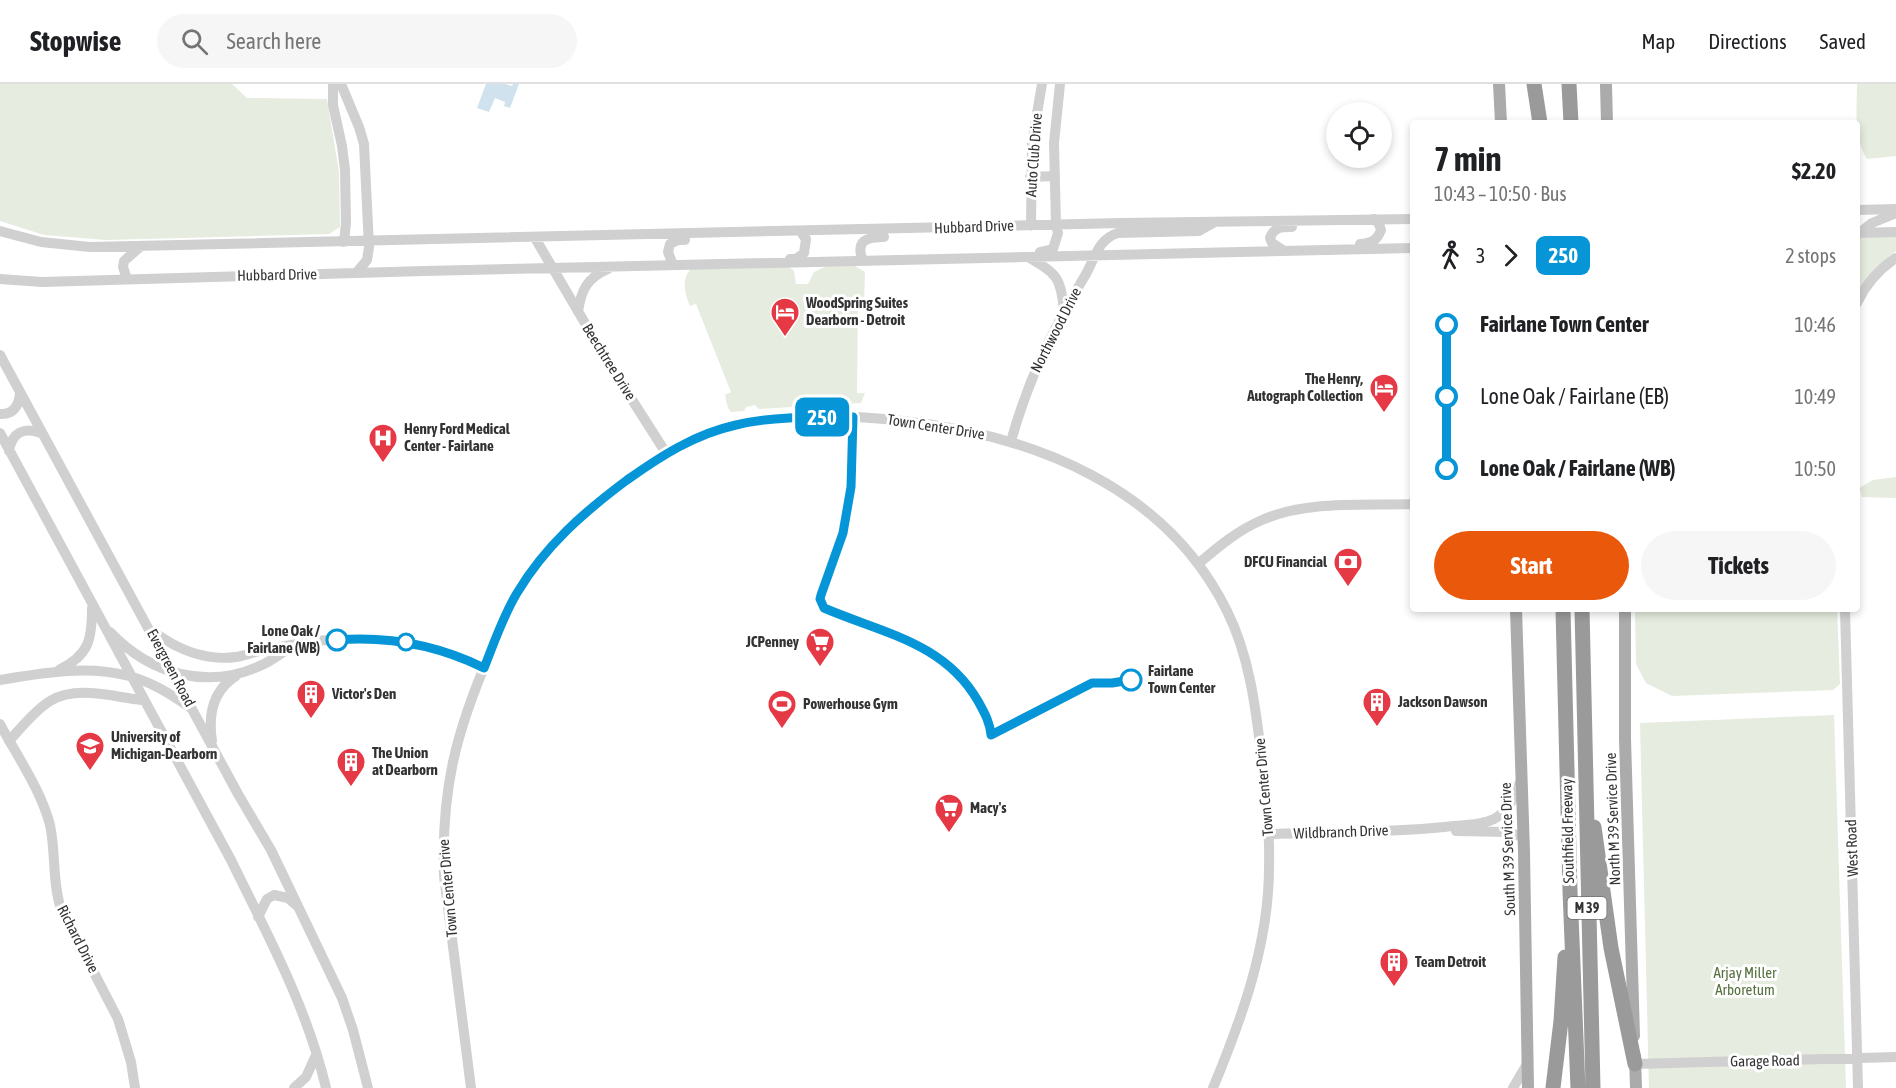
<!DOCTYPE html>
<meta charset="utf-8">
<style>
body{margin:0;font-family:"Asap Condensed",sans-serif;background:#f6f6f6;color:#202124;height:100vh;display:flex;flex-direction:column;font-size:22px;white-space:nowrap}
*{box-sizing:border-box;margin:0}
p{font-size:20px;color:#757577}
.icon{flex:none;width:33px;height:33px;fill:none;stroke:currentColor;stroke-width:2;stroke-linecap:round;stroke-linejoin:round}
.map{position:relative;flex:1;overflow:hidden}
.details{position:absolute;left:1410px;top:36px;width:450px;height:492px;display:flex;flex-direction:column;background:#fff;border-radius:6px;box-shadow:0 3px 9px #0003}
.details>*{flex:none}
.badge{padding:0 12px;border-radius:9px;font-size:21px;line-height:39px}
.tools{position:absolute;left:1326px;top:18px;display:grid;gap:12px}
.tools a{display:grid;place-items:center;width:66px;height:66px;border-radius:50%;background:#fff;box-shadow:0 3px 9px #0003;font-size:30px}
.map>.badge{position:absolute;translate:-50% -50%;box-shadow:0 0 0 3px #fff}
.legs{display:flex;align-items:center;gap:9px;height:66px;padding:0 24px;font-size:20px}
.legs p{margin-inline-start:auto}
.overview{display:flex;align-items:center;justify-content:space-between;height:102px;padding:0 24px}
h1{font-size:33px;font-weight:700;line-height:45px}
.cta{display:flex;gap:12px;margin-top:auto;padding:12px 24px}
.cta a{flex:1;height:69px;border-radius:36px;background:#ea580c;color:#fff;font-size:24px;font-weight:700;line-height:69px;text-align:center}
.cta a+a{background:#f6f6f6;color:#202124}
ul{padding:0 24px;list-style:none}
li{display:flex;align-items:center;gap:21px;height:72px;font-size:22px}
li i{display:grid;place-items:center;width:9px;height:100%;margin:0 8px;background:currentColor}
li i::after{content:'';width:15px;height:15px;margin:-8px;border:4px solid;border-radius:50%;background:#fff}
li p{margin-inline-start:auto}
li:first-child i{background:linear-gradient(#0000 50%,currentColor 0)}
li:last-child i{background:linear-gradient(currentColor 50%,#0000 0)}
header{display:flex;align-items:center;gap:36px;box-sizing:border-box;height:84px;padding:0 30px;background:#fff;border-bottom:2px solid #e0e0e0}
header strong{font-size:28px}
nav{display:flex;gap:33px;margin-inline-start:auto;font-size:21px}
.search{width:420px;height:54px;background:#f6f6f6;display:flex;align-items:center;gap:15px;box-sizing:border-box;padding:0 21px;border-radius:33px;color:#757577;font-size:22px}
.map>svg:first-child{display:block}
</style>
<header>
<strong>Stopwise</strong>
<div class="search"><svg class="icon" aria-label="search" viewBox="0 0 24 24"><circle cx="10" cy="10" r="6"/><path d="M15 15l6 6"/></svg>Search here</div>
<nav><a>Map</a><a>Directions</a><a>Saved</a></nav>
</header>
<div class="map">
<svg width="1896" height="1004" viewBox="0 0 1896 1004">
<rect width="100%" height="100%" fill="#fff"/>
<path fill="#e6ecdf" d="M0,0H232L247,14L327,15L339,88L340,143L329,150L106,156L44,151L0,137Z
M1857,0H1896V72L1867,75C1853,54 1857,25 1857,0Z
M1896,151V167L1877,183L1857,208V156L1860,154Z
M827,182H855L865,188L864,217H858L857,309H865L861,319L759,325L755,321L746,323L744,327L731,328L728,324L725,311L731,308L696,220L690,222C685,211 681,194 691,185L789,183L794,187L796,200H808L814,188Z
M1896,393V414L1862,413L1859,404L1873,396Z
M1635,525H1837L1840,600L1833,606L1672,612L1646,599L1636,580Z
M1834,631L1846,1004H1649L1640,639Z"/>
<path fill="#cfe2ee" d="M486,0H505L512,2L513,0H519L510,24L504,22L505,18L495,14L489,28L477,24Z"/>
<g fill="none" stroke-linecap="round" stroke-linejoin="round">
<path stroke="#d0d0d0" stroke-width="10" d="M333,0V21L342,62L345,86L346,139L344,158
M341,0L359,43L364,60L369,163L367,176L357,188
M1030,93L1055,92
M1857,126L1896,125
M1031,142L1032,59L1042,0
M0,147L41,158L90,163L1120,139L1413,135
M1857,149L1896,148
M1857,151L1872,139L1896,129
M535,154L606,275L666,369
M1360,160C1371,159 1377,157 1381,146L1379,140L1374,135
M1284,167L1272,159L1270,154C1274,143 1281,143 1292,143
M1040,168L1053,165L1058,149L1056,141L1054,59L1060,0
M1028,173C1058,191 1060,192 1064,227
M790,175H796L804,169L806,155L801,148
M863,177C855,157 866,153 884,153
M673,181L668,168L670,160L678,156H685
M0,195L42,198L424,187L1413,164
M127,195L123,183L124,177L140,163
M1857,219C1866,200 1879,185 1896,174
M578,228C581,206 587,194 608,185
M0,271L238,710L271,766L342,914L353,946L368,1004
M0,330C14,331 19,321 20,309
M0,349L231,776C267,850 307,923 326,1004
M1011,357C1029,293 1052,247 1086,190C1095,174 1098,155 1118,149L1199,147L1215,138
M9,367C12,348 24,343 41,349
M1198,480C1218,463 1238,446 1262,436C1308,416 1364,422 1413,420
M1845,525L1858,1004
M110,548C151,591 209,607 264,580C272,576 280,570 288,565
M154,548C178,566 207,577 236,573C245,572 254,568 263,566C292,561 321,555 350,555C397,553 441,563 484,584
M59,586C89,571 92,556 92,524
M0,596C43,589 86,581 129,592C152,598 172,611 191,624
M0,640C17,672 41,706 50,741C56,769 52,798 61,825L118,935L131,978L135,1004
M9,657C21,644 34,627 50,617C77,601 113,613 142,616
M212,657C208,631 212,607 236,592
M1456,747L1507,748L1523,753
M1269,750C1327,748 1386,749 1444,743C1460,741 1479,742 1494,735C1508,728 1515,712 1520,698
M258,833L267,815L274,811L288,814L296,821
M1635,980L1896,973
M294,1004L306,993L316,971
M471,1004L444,792C441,705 456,648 490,569C506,531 523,495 550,463C573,436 602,415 630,394C655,376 680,360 708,349C766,327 842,330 903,337C1033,351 1166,403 1227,527C1250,573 1256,626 1262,677C1266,713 1270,748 1269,783C1269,860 1242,934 1213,1004
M1513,1004L1527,980"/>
<path stroke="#ababab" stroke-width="12" d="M1499,0L1501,39
M1606,0L1607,39
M1516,525L1524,768L1528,1004
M1625,525V655L1634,952
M1635,972L1636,1004"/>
<path stroke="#9a9a9a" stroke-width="15" d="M1534,0L1540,39
M1569,0L1571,39
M1563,525L1570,807L1578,1004
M1582,525L1593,1004
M1594,743L1611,864L1635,980
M1553,1004L1561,937L1565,873"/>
</g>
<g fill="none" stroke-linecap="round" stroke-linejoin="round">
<g stroke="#fff" stroke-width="14">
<path id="line-1" d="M337,556C389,552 437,561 484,584C494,559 503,532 517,509C545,462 584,428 627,396C661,372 695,350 736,341C774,332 814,333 853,333L851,403L843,449L821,511L820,515L824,524C882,549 944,558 978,617C984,628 990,638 991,651L1092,599H1112L1131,596"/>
</g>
<use href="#line-1" stroke="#0696d7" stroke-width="9"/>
</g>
<defs>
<g id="hotel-pin" transform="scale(1.5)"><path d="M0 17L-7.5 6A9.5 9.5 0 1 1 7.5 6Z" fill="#e63946" stroke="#fff"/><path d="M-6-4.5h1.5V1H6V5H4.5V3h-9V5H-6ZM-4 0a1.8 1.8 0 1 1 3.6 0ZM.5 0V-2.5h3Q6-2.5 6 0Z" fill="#fff"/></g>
<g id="hospital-pin" transform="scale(1.5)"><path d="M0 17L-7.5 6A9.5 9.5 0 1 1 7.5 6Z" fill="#e63946" stroke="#fff"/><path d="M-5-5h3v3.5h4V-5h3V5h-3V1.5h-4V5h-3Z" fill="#fff"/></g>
<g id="bank-pin" transform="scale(1.5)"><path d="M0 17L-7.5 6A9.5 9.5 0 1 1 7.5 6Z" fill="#e63946" stroke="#fff"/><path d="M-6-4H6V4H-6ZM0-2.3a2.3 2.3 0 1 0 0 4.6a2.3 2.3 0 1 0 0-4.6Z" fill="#fff"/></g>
<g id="supermarket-pin" transform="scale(1.5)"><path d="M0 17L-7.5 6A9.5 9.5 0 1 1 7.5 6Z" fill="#e63946" stroke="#fff"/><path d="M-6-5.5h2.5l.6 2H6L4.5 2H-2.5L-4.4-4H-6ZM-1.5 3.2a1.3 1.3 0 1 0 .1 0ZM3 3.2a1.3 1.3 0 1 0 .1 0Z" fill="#fff"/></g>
<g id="building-pin" transform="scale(1.5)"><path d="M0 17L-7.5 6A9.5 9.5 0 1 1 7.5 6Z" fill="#e63946" stroke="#fff"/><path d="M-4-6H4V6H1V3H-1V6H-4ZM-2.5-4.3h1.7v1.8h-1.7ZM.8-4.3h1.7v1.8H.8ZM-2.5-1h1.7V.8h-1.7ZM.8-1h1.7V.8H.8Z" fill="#fff"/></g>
<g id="stadium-pin" transform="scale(1.5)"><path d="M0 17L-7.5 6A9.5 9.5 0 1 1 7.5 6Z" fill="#e63946" stroke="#fff"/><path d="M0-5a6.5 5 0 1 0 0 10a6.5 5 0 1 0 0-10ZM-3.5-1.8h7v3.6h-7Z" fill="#fff"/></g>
<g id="university-pin" transform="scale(1.5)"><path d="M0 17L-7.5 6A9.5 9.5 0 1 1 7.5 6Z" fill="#e63946" stroke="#fff"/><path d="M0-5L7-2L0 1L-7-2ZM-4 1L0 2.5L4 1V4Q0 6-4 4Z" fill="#fff"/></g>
</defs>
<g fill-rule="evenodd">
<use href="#hotel-pin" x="785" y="228"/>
<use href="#hotel-pin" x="1384" y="304"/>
<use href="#hospital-pin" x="383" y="354"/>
<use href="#bank-pin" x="1348" y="478"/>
<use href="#supermarket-pin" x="820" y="558"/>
<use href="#building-pin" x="311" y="610"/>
<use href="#building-pin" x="1377" y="618"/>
<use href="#stadium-pin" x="782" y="620"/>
<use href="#university-pin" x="90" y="662"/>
<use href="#building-pin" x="351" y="678"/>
<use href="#supermarket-pin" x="949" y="724"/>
<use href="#building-pin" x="1394" y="878"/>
</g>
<g fill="#fff" stroke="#0696d7" stroke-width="3">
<circle cx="337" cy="556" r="10"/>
<circle cx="406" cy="558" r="8"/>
<circle cx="1131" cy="596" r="10"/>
</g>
<g text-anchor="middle" stroke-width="6" stroke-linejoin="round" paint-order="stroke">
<rect fill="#fff" stroke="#707070" stroke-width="1.5" x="1567.5" y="813" width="39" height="22" rx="4.5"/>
<g font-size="14" font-weight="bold" fill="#333">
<text x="1587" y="829">M 39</text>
</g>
<g font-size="15" fill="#333" stroke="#fff">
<text transform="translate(1034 71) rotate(-86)" y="5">Auto Club Drive</text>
<text transform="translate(974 143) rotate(-2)" y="5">Hubbard Drive</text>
<text transform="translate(277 191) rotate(-1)" y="5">Hubbard Drive</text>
<text transform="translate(1056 246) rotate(-63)" y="5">Northwood Drive</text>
<text transform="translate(609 278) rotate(58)" y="5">Beechtree Drive</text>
<text transform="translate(936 343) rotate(9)" y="5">Town Center Drive</text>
<text transform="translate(171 584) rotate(62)" y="5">Evergreen Road</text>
<text transform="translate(1264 703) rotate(-95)" y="5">Town Center Drive</text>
<text transform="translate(1613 735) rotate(-92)" y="5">North M 39 Service Drive</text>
<text transform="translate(1568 747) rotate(-91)" y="5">Southfield Freeway</text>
<text transform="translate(1341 748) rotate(-2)" y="5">Wildbranch Drive</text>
<text transform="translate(1852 764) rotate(-92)" y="5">West Road</text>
<text transform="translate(1508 765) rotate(-92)" y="5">South M 39 Service Drive</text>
<text transform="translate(448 804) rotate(-95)" y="5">Town Center Drive</text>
<text transform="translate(78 855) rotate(63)" y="5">Richard Drive</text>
<text transform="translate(1765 977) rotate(-1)" y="5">Garage Road</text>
</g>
<g font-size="15" font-weight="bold" fill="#333" stroke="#fff" text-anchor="start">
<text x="806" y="224">WoodSpring Suites<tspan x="806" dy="17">Dearborn - Detroit</tspan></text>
<text x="1363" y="300" text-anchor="end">The Henry,<tspan x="1363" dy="17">Autograph Collection</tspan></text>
<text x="404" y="350">Henry Ford Medical<tspan x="404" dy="17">Center - Fairlane</tspan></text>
<text x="1327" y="483" text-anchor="end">DFCU Financial</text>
<text x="799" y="563" text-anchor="end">JCPenney</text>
<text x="332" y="615">Victor's Den</text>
<text x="1398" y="623">Jackson Dawson</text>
<text x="803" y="625">Powerhouse Gym</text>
<text x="111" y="658">University of<tspan x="111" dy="17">Michigan-Dearborn</tspan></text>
<text x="372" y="674">The Union<tspan x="372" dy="17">at Dearborn</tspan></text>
<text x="970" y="729">Macy's</text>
<text x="1415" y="883">Team Detroit</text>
</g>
<g font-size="15" font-weight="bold" fill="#333" stroke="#fff" text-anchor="end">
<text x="320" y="552">Lone Oak /<tspan x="320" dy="17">Fairlane (WB)</tspan></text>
<text x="1148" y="592" text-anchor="start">Fairlane<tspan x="1148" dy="17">Town Center</tspan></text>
</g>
<g font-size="15" fill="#56703f" stroke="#fff">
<text x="1745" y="894">Arjay Miller<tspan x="1745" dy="17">Arboretum</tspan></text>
</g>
</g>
</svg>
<div class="tools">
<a><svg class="icon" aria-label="locate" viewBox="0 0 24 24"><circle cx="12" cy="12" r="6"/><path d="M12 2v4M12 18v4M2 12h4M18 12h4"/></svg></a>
</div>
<b class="badge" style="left:822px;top:333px;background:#0696d7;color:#fff">250</b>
<section class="details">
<div class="overview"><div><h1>7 min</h1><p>10:43 – 10:50 · Bus</p></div><b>$2.20</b></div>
<div class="legs"><svg class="icon" aria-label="walk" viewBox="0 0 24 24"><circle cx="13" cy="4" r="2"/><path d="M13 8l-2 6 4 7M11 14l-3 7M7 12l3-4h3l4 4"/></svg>3<svg class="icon" aria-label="forward" viewBox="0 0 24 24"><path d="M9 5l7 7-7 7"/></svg><b class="badge" style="background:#0696d7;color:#fff">250</b><p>2 stops</p></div>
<ul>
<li><i style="color:#0696d7"></i><b>Fairlane Town Center</b><p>10:46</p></li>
<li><i style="color:#0696d7"></i><span>Lone Oak / Fairlane (EB)</span><p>10:49</p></li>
<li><i style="color:#0696d7"></i><b>Lone Oak / Fairlane (WB)</b><p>10:50</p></li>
</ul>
<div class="cta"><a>Start</a><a>Tickets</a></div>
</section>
</div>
